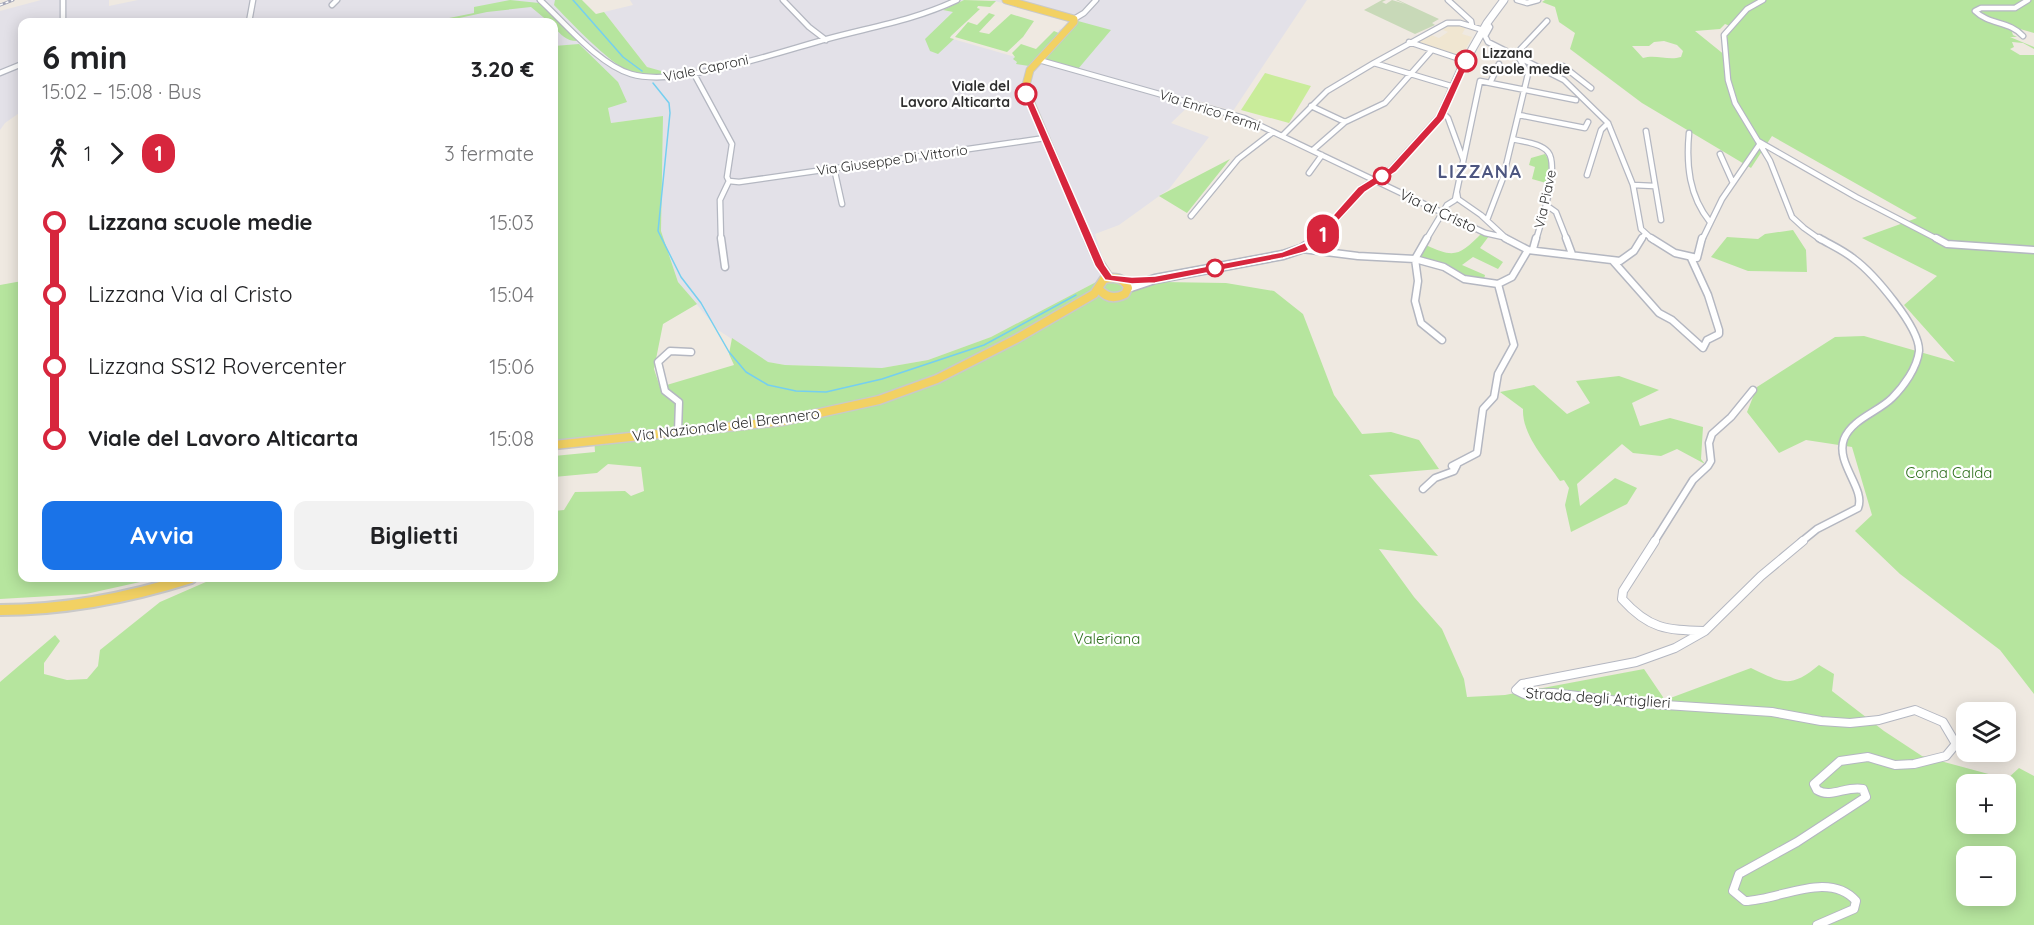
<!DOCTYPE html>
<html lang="it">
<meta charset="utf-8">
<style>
body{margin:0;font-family:Quicksand,sans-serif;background:#f2f2f2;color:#202124;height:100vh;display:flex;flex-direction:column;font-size:22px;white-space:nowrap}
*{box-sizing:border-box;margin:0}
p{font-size:20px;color:#757577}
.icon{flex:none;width:33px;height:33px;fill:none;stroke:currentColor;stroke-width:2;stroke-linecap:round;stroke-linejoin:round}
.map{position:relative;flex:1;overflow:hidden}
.sheet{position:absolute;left:18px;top:18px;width:540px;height:564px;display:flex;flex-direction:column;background:#fff;border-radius:12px;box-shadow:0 3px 15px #0003}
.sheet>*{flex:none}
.badge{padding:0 12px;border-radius:20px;font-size:21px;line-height:39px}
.controls{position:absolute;left:1956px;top:702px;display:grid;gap:12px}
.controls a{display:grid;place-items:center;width:60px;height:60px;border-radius:12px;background:#fff;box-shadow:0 3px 15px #0003;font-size:30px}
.map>.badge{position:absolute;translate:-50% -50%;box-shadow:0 0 0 3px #fff}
.legs{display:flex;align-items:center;gap:9px;height:66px;padding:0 24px;font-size:20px}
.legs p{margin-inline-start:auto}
.summary{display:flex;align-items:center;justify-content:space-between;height:102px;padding:0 24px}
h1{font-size:33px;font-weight:700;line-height:45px}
.cta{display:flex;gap:12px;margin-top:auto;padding:12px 24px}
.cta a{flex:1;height:69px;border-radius:12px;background:#1a73e8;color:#fff;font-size:24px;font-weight:700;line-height:69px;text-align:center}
.cta a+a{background:#f2f2f2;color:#202124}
ul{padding:0 24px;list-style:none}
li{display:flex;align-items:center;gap:21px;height:72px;font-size:22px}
li i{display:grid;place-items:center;width:9px;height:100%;margin:0 8px;background:currentColor}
li i::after{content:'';width:15px;height:15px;margin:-8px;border:4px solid;border-radius:50%;background:#fff}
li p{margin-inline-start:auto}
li:first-child i{background:linear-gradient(#0000 50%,currentColor 0)}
li:last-child i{background:linear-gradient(currentColor 50%,#0000 0)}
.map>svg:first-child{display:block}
</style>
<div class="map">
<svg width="2034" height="925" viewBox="0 0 2034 925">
<rect width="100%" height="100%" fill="#efe9e1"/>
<path fill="#e3e1e8" d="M41,0H109V6L138,0H555L624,70L660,72L647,67L604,12L633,5L630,0H964L944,10L954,12L932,33L1033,62L1061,33L1058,31L1060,29L1066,28L1070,24L1069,21L991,0H1307L1233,111L1195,100L1171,123L1209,137L1169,189L1119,225L1095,234L1110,281H1098L991,337L928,360L882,368L785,365L767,362L718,330L678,282L661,231L663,116L611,123L608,108L579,45L554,46V22H22V111L5,123L0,130V11Z"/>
<path fill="#f0e6d1" d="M1450,24L1466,27L1462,34L1472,37L1461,58L1415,44L1431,35L1439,38L1448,32L1441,29Z"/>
<path fill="#b6e59e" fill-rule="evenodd" d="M510,0L539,3L579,41C567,42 561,35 554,27V22H549L531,7L487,12L450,20V22H429L474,13V7Z
M555,0H582L596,14L604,12L647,67L672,74C657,75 642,76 627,70C612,65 567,19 554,5Z
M964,0L996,1L990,7L978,6L977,8L980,9L951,36L950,38L954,39L938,54L930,51L925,39L953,12L943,10Z
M1545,0H2034V33L2013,27L2016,32H2012L2013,35L2017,37H2010L2034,47V49L2023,43L2012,42L2014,47L2010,49L2020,55H2034V694L2000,650L1900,574L1855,531L1872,515L1852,447L1806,440L1779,453L1747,412L1757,387L1835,337L1864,336L1955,362L1904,305L1937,276L1862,238L1917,218L1772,136L1751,168L1642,103L1570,49L1575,33L1559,22L1555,7L1542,2ZM1725,24L1730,26L1723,35L1726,56L1695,31L1720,29ZM1664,41L1677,45L1683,51L1681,57C1668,61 1656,54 1643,58L1632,46H1649L1654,42Z
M989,13L995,15L979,32L989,34L1011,14L1034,21L1023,37L1007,52L955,37L968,22L977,25Z
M1078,21L1111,30L1078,69L1044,60Z
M1054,31L1061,34L1029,66L1016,64L1017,62L1013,59L1015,57L1012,53L1021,44L1036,49Z
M579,44L618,82L627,102L608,108L611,123L663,116L661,231L678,282L697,304L663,324L654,369L660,387L734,365L729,354L732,338L768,362L785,365L882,368L928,360L991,337L1098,281L1226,283L1274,291L1303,314L1334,395L1362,434L1391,432L1419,440L1439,469L1369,475L1438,556L1379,549L1414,597L1442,629L1464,679L1467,697L1505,695L1644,669L1665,700L1751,668C1783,683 1790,689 1819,665L1834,674L1832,691L1884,731L1922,756L2007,779L2019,768L2034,776V925H0V682L55,635L60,641L44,663V674L67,680L87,679L98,666L100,650L160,602L215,578H554V511L564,510L575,492L625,491L631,496L644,491L641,467L608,464L597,473L554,477V456L595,452L594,437L554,441V46ZM1966,784H2006V824H1966ZM1966,856H2006V896H1966Z
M1545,154L1550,162L1546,183L1532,179L1535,167L1529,165L1531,158Z
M1230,159L1187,213L1159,196Z
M1793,230L1806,250L1807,272L1748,271L1711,257L1727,237L1758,239L1765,234Z
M1482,233L1489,236L1480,248L1503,262L1498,269L1473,257L1462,265L1485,275L1484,279L1464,277L1420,257L1426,245C1455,259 1460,255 1482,233Z
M22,281V578H158L86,594L0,599V285Z
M1619,376L1659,390L1632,403L1640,426L1670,418L1703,427L1701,459L1705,464L1677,449L1661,456L1633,453L1622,444L1577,484L1580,506L1615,478L1637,488L1627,504L1571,532L1565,505L1569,488L1564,480L1560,481C1545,459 1522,435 1523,409L1500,392L1534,385L1567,414L1590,403L1576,381Z"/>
<path fill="#c8d9b8" d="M1382,0H1386L1382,2L1386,4L1392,0L1405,4L1396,0H1398L1439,19L1432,23L1435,25L1415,34L1364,10Z"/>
<path fill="#c9ec9a" d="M1265,73L1311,86L1289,123L1241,110Z"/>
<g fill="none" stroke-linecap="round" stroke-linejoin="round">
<path stroke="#75cff0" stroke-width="1.5" d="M573,0L623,57L642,71
M653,83L669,103L670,113L658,231L681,277L701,303L729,352L746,372L768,385L796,391L826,392L882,379L984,345L1076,295"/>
<g stroke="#b4b7c1" stroke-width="7">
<path id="minor-far2" d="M63,0V22
M540,0C565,23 598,64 631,74C677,88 779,52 827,39C871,27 915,20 957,0
M783,0L809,27L826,40
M1448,0L1471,21L1472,26
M1517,0L1527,3L1538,0
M1763,0L1747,9L1724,35L1728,80L1735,103L1770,161L1792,217L1804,228L1821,240
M332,5L337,0
M1074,19L1084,13L1096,0
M249,22L253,0
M1487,23L1490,27L1485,36L1488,42L1564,80L1608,123L1633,185L1641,229L1653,240
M2023,36C2010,21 1989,25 1975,11L1981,8H2015L2028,0
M1409,42L1466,61
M1515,55L1547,21
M1039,60L1244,118L1485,233L1503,237
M1374,63L1447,23H1460L1483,30
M1548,71L1563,66L1591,88
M693,72L732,144L727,177L729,181L739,182L1045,138
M0,73L22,64
M1490,83L1499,64
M1311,106L1345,122
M1443,113L1448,118L1463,159
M1519,115L1585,128L1588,122
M1646,131L1661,220
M1689,133C1686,165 1689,196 1710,222
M1282,136L1327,91L1374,63L1454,87
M1513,139C1523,142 1541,143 1548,152C1560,167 1541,222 1536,240
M1758,141L1856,197L1939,240
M1313,150L1345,122L1385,103L1431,51
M1720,154L1733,183
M834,168L842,204
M1309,173L1322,155
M1587,175L1601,130L1608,123
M1633,185L1654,186
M1457,193L1458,199L1481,215L1508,240
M1546,205L1556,212L1567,240
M1191,216L1238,159L1273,132
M1487,220L1503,178L1528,74L1519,58
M721,240L720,200L729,181
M1426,240L1447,205L1455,200L1480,81L1576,100
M1641,240L1645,234
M1702,240L1722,199L1759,145"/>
</g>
<g stroke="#b4b7c1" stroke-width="9">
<path id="minor-far1" d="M721,238L725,267
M1505,238L1528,250L1620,261L1634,251L1642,238
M1566,238L1572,254
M1651,238L1675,253L1697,258L1702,238
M1936,238L1947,244L2034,250
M1302,249L1358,256L1415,259L1444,267L1464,279L1498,284L1512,277L1528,250
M1533,249L1536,238
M1415,259L1427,238
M1415,259L1418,281L1415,301L1421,323L1442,340
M1613,261L1659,313L1672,320L1703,348L1707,340L1719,334V330L1708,295L1691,258
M678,432L679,402L665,391L658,362L670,351L691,352
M1452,466L1477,453L1483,409L1494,397L1498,374L1514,345L1498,284
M1423,489L1435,478L1454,471L1457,465
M1654,542L1693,480L1708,466L1711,461L1709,443L1712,434L1731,417L1753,390
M1801,542L1817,529L1858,508C1866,489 1835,463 1844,439C1852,419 1878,412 1892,398C1904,386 1917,368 1919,351C1920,327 1873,273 1854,259C1843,250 1831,245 1819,238"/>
</g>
<g stroke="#b4b7c1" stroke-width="10">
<path id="minor" d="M1655,541L1623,591L1622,599C1649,629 1666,630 1704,631
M1803,541L1761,576L1705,631L1675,648L1636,662L1522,684L1516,690L1524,694L1553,693L1635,703L1772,712L1821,721L1850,723L1879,720L1915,710L1943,722L1956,744L1946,756L1914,764L1895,765L1868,757L1840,761L1814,784L1817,790C1831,799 1847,785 1863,789L1866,797L1797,842L1739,874L1733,891L1745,901C1780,900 1829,870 1856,901L1854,909L1817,925"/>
</g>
<g stroke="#b4b7c1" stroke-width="9">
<path id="secondary-far1" d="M1316,240L1362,189L1392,170L1440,117L1462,67L1487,23L1504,0"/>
</g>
<g stroke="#b4b7c1" stroke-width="11">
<path id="secondary" d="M1128,288L1155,279L1283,255L1301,249L1318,238"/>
</g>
<g stroke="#c9c9c9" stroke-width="9">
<path id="primary-far2" d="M1006,0L1074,19V22L1030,70L1025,89L1089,240"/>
</g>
<g stroke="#c9c9c9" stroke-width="11">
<path id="primary-far1" d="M1088,238L1098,261L1109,278
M554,445L783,421L879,400L937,379L1016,339L1094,294L1104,279C1114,277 1124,277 1128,288L1125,294C1115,299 1106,298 1099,289"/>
</g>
<g stroke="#c9c9c9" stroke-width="14">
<path id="primary" d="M0,610C66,610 128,598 191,578"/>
</g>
<use href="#minor-far2" stroke="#fff" stroke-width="4.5"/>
<use href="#minor-far1" stroke="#fff" stroke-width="6"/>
<use href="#minor" stroke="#fff" stroke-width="8"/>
<use href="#secondary-far1" stroke="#fff" stroke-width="7"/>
<use href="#secondary" stroke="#fff" stroke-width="8"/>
<use href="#primary-far2" stroke="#f2d163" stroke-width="7"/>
<use href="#primary-far1" stroke="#f2d163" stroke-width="8"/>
<use href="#primary" stroke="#f2d163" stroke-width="10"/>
<g stroke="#a3a6b8" stroke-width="3">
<path id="rail" d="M0,5L13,0"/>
</g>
<use href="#rail" stroke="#fff" stroke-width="1.5" stroke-dasharray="3" stroke-linecap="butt"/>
</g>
<path fill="#d7263d" stroke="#fff" stroke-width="1.5" d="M1466,58L1470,61L1444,119L1396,172L1365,192L1317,244L1305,252L1283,258L1155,283L1132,284L1105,280L1095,266L1022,94L1026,91L1030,94L1105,265L1112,275L1132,277L1155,276L1282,252L1311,240L1358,187L1389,168L1436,116L1462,61Z"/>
<g fill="#fff" stroke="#d7263d" stroke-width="3">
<circle cx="1466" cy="61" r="10"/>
<circle cx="1026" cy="94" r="10"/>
<circle cx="1382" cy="176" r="8"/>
<circle cx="1215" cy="268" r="8"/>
</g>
<g text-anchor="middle" stroke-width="4.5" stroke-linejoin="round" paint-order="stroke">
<g font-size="14" font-weight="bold" fill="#2e2e2e" stroke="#fff" text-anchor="start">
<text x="1482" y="58">Lizzana<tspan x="1482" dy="16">scuole medie</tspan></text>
<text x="1010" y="91" text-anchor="end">Viale del<tspan x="1010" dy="16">Lavoro Alticarta</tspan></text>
</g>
<g font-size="14" fill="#2e2e2e" stroke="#fff">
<text transform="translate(706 68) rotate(-12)" y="5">Viale Caproni</text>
<text transform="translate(1210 110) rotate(18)" y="5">Via Enrico Fermi</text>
<text transform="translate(892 160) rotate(-8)" y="5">Via Giuseppe Di Vittorio</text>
<text transform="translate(1545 199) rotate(-78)" y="5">Via Piave</text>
</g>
<g font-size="15" fill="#2e2e2e" stroke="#fff">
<text transform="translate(1438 211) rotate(25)" y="5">Via al Cristo</text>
<text transform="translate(726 425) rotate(-7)" y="5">Via Nazionale del Brennero</text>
<text transform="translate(1598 698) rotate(4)" y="5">Strada degli Artiglieri</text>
</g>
<g font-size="15" fill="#2c6e1b" stroke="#fff">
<text x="1949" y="478">Corna Calda</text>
<text x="1107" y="644">Valeriana</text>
</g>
<g font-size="18" font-weight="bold" letter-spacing="1.5" fill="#4d5680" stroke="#fff">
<text x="1480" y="178">LIZZANA</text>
</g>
</g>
</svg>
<div class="controls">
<a><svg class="icon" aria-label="layers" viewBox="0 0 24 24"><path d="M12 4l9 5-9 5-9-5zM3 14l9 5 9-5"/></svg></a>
<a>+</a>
<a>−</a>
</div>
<b class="badge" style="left:1323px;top:234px;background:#d7263d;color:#fff">1</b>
<section class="sheet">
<div class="summary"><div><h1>6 min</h1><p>15:02 – 15:08 · Bus</p></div><b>3.20 €</b></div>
<div class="legs"><svg class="icon" aria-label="walk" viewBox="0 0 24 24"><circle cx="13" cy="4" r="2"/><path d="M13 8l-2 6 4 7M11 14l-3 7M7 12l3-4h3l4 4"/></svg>1<svg class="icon" aria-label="forward" viewBox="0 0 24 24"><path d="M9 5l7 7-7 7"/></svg><b class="badge" style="background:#d7263d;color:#fff">1</b><p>3 fermate</p></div>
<ul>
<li><i style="color:#d7263d"></i><b>Lizzana scuole medie</b><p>15:03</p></li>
<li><i style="color:#d7263d"></i><span>Lizzana Via al Cristo</span><p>15:04</p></li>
<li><i style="color:#d7263d"></i><span>Lizzana SS12 Rovercenter</span><p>15:06</p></li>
<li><i style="color:#d7263d"></i><b>Viale del Lavoro Alticarta</b><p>15:08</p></li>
</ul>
<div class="cta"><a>Avvia</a><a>Biglietti</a></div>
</section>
</div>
